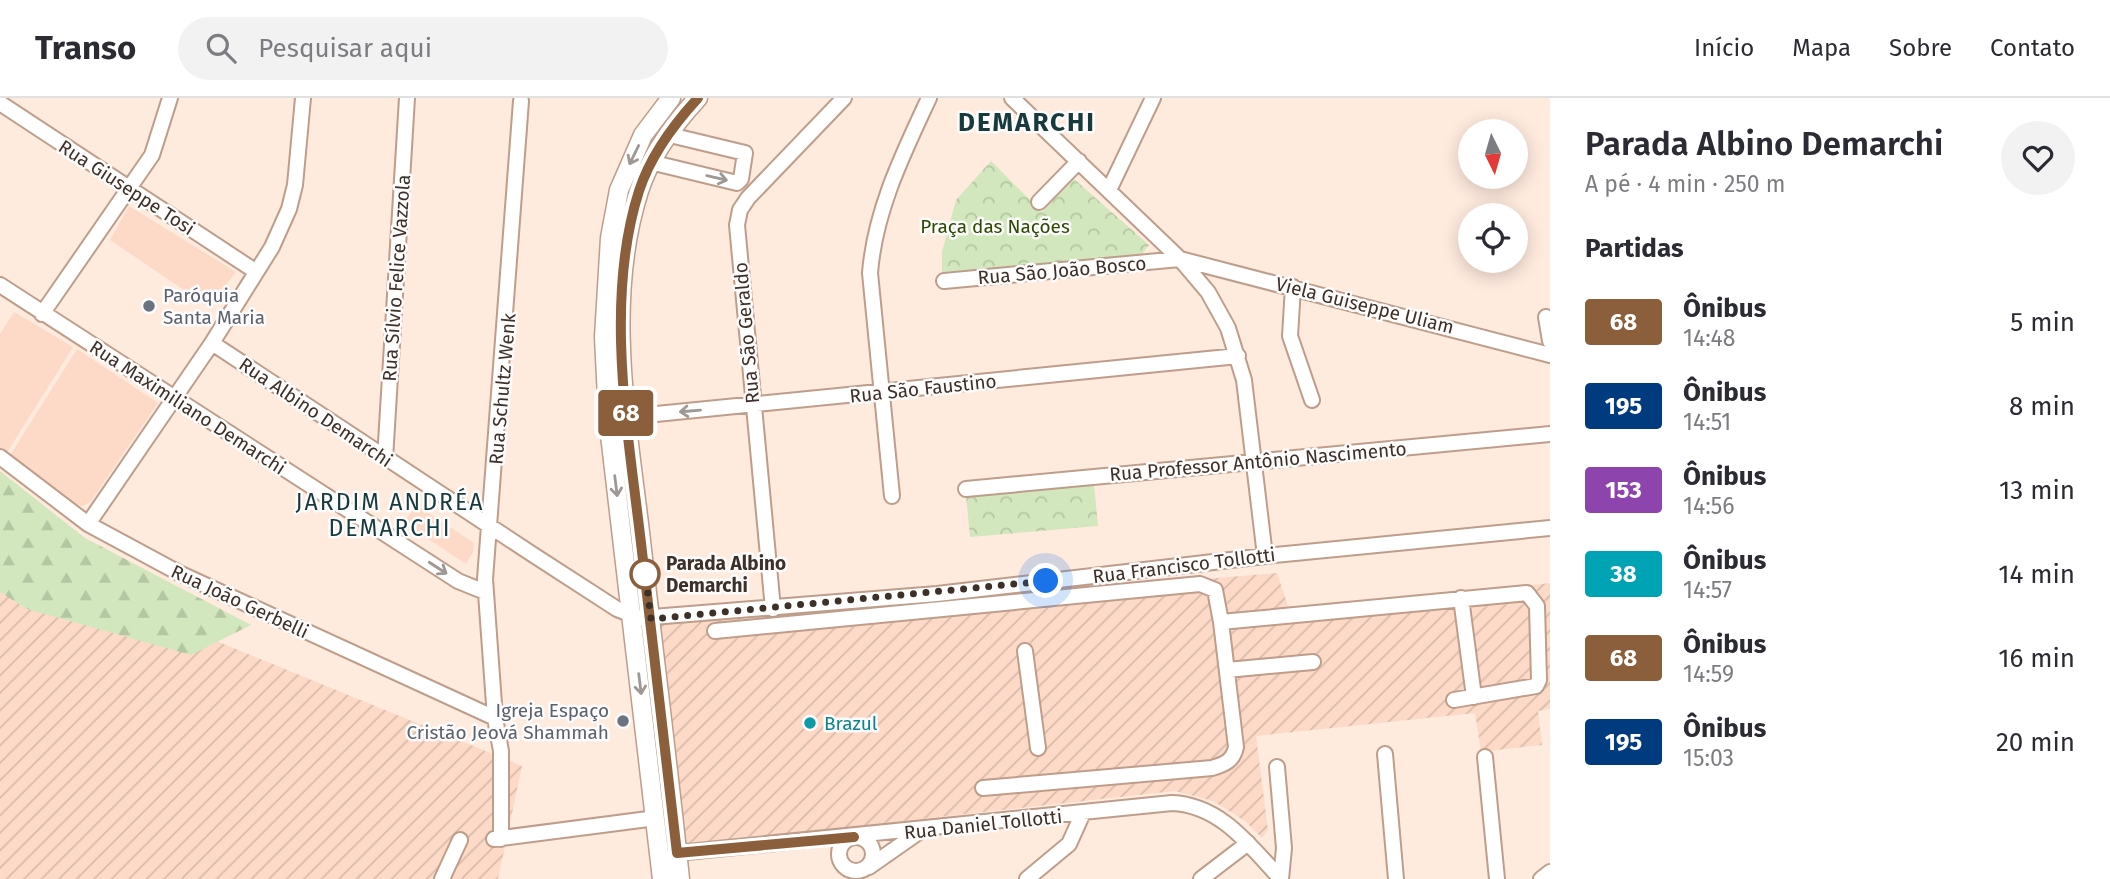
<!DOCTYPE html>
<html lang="pt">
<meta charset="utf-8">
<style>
body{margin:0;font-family:"Fira Sans",sans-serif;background:#f2f2f3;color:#2b2b33;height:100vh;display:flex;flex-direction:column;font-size:26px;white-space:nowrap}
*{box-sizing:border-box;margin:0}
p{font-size:23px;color:#7c7c81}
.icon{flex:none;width:38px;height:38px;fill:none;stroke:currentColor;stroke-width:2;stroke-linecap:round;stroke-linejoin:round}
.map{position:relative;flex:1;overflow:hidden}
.side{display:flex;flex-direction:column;background:#fff;width:560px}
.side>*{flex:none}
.badge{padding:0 14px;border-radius:5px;font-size:24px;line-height:46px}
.needle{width:46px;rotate:175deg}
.buttons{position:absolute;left:1458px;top:21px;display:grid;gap:14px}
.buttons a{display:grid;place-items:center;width:70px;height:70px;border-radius:50%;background:#fff;box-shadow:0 4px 18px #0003;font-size:35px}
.you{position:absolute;width:35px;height:35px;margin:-18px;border:5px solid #fff;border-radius:50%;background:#1a73e8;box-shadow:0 0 0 10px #1a73e833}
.map>.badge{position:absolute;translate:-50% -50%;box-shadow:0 0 0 4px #fff}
h2{padding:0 35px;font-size:26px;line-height:63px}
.round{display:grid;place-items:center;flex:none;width:74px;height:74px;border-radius:37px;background:#f2f2f3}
.overview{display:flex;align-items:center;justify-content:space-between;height:119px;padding:0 35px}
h1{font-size:33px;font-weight:600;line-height:52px}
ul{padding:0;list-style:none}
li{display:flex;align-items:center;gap:21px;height:84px;padding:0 35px}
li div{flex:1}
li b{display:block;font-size:26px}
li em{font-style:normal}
li .badge{min-width:77px;font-weight:700;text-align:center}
header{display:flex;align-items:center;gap:42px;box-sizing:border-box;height:98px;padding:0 35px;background:#fff;border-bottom:2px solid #e1e1e2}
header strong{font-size:33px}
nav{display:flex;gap:38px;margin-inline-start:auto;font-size:24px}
.search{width:490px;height:63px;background:#f2f2f3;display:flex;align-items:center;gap:18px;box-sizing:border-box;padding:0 24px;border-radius:38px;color:#7c7c81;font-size:26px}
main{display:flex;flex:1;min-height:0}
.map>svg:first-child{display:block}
</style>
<header>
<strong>Transo</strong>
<div class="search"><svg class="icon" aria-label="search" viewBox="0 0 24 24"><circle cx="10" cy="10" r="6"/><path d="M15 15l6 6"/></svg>Pesquisar aqui</div>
<nav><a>Início</a><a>Mapa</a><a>Sobre</a><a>Contato</a></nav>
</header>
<main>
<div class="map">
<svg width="1550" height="781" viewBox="0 0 1550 781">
<defs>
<pattern id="industrial-furrows" width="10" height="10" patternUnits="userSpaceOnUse" patternTransform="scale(1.75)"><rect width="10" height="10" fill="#fcdac7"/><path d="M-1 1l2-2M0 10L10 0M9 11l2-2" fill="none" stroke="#d9bbab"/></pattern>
<pattern id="forest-firs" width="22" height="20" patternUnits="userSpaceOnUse" patternTransform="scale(1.75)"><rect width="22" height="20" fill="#d2e7bd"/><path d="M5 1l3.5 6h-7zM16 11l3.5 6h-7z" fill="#b5c6a2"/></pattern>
<pattern id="park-crowns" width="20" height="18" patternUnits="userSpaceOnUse" patternTransform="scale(1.75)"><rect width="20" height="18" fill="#d2e7bd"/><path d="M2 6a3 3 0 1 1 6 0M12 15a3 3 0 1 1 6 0" fill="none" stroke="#b5c6a2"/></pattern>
</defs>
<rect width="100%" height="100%" fill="#ffeade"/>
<path fill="#fcdac7" d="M129,108L236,174L209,209L110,142Z
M14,214L73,249L6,356L0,351V236Z
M77,251L158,305L91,403L83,408L75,407L9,359Z
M416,407L474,445L473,454L466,466L404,425Z"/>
<path fill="url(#industrial-furrows)" d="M0,396L209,540L522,668L498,781H0Z
M1277,475L1290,514L1550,485V611L1538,613L1542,647L1481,654L1475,615L1256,638L1268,732L1262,740L1245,723L1213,703L1175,693L685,747L657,526Z"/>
<path fill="url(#forest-firs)" d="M0,373L85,440L251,527L191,557L27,511L0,494Z"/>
<path fill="url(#park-crowns)" d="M991,63L1042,114L1074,81L1149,147L1139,160L942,174V154L956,102Z
M1094,386L1098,428L970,439L966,397Z"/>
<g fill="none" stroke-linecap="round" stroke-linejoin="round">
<g stroke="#be9d8b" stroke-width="18">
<path id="minor" d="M1012,0L1180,161L1208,194L1228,230L1244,282L1265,458
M0,5L255,173
M650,64L737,85L741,81L745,55L670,37
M1109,92L1153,0
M1039,104L1079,63
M944,183L1180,161L1550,257
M0,187L458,483L485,494
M1293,189L1290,238L1312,302
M42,216L152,57L170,0
M1546,219L1550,243
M212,245L532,456L617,511L640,520L937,496L1265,458L1550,430
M616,320L1238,258
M0,359L88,426L179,475L495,620
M385,361L407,0
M966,391L1550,336
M892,398L870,175C875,112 903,56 929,0
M88,426L212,245L272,149L289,111L295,87L303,0
M1461,500L1474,599
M773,511L737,127L740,112L748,100L844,0
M715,533L1200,486L1215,492L1221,524L1527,495L1537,508L1539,582L1536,588L1454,602
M1025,553L1038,650
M1227,572L1313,564
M1385,656L1396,781
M1485,659L1497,781
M1277,669L1284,750L1281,781
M983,690L1212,670C1225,666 1233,663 1236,649L1221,524
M839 756a17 17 0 1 1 34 0a17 17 0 1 1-34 0Z
M494,741L656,720
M501,741V653L495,620L485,481L521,3
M671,760L677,755L1172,705C1221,707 1250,748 1281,781
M869,769L919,734
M442,781L460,742
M1027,781L1069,746L1083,715
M1201,781L1248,745
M1541,781L1550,774"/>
</g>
<g stroke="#be9d8b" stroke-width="21">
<path id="major" d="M662,781L608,320L604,239L610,140L619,92L643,37L671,0
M680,781C668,665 653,550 640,434C627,324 604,202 639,93C650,59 674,26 698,0"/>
</g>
<use href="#minor" stroke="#fff" stroke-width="14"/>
<use href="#major" stroke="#fff" stroke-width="18"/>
</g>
<defs><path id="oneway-shaft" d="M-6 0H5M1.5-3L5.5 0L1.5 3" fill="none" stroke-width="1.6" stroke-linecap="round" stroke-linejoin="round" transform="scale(1.75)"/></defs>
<g stroke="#9e9894">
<use href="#oneway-shaft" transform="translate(634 57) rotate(116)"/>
<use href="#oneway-shaft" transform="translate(717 80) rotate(13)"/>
<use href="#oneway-shaft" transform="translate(690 313) rotate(175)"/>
<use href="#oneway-shaft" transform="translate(616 388) rotate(83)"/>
<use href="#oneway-shaft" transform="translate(438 470) rotate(33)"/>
<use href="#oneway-shaft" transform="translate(640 586) rotate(83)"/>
</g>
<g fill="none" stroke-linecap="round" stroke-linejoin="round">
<g stroke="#fff" stroke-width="16">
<path id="line" d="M698,0C674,26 650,59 639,93C604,202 628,334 641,445C653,548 665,652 677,755L854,739"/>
</g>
<use href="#line" stroke="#8b5e3c" stroke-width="10"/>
<path stroke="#3d3028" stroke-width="7" stroke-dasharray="0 12.6" d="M645,476V473L651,521L1046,483"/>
</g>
<g fill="#6b7280" stroke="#fcfcfc" stroke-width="2.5">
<circle cx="149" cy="208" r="7"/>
<circle cx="623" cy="623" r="7"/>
</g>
<circle fill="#fff" stroke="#8b5e3c" stroke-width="3.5" cx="645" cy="476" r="14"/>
<circle fill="#0f9aa8" stroke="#fcfcfc" stroke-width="2.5" cx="810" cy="625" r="7"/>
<g text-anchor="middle" stroke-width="5" stroke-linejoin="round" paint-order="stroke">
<g font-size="19" fill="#3d3028" stroke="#fcfcfc">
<text transform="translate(127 89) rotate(33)" y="7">Rua Giuseppe Tosi</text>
<text transform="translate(1062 172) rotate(-5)" y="7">Rua São João Bosco</text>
<text transform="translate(396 180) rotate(-86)" y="7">Rua Sílvio Felice Vazzola</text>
<text transform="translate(1365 207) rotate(14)" y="7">Viela Guiseppe Uliam</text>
<text transform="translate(746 235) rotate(-95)" y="7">Rua São Geraldo</text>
<text transform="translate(923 290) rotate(-6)" y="7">Rua São Faustino</text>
<text transform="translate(502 291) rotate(-85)" y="7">Rua Schultz Wenk</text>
<text transform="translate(188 309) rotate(33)" y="7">Rua Maximiliano Demarchi</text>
<text transform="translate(316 314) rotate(34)" y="7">Rua Albino Demarchi</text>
<text transform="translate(1258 363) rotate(-5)" y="7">Rua Professor Antônio Nascimento</text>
<text transform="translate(1184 467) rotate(-7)" y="7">Rua Francisco Tollotti</text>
<text transform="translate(240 503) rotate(25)" y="7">Rua João Gerbelli</text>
<text transform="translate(983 726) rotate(-6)" y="7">Rua Daniel Tollotti</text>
</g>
<g font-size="19" fill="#2f4903" stroke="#fcfcfc">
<text x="995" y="135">Praça das Nações</text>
</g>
<g font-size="19" fill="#5b616d" stroke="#fcfcfc" text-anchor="start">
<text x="163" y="204">Paróquia<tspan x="163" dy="22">Santa Maria</tspan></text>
<text x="609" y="619" text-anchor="end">Igreja Espaço<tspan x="609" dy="22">Cristão Jeová Shammah</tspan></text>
</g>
<g font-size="19" font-weight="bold" fill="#3d3028" stroke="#fcfcfc" text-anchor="start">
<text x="666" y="472">Parada Albino<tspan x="666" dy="22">Demarchi</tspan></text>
</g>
<g font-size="19" fill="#0d838f" stroke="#fcfcfc" text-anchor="start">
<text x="824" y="632">Brazul</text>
</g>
<g font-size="23" letter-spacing="2" fill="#183a3c" stroke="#fcfcfc">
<text x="390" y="412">JARDIM ANDRÉA<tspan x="390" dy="26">DEMARCHI</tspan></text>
</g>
<g font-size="26" font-weight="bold" letter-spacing="2" fill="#183a3c" stroke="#fcfcfc">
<text x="1027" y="33">DEMARCHI</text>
</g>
</g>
</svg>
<div class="buttons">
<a><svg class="needle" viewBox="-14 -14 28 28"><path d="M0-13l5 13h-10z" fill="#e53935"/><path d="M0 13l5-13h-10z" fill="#7c7c81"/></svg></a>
<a><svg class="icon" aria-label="locate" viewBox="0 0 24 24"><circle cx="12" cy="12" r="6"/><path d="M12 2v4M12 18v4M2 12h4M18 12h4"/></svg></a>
</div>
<div class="you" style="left:1046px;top:483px"></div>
<b class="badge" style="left:626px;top:315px;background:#8b5e3c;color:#fff">68</b>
</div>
<section class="side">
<div class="overview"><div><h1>Parada Albino Demarchi</h1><p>A pé · 4 min · 250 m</p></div><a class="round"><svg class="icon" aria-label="heart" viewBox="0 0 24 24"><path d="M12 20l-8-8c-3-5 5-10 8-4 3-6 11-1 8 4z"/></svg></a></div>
<h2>Partidas</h2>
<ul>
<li><span class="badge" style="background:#8b5e3c;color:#fff">68</span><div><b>Ônibus</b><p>14:48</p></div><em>5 min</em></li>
<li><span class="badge" style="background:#003b80;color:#fff">195</span><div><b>Ônibus</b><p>14:51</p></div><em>8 min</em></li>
<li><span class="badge" style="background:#8e44ad;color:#fff">153</span><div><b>Ônibus</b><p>14:56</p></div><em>13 min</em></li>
<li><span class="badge" style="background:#00a3b4;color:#fff">38</span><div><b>Ônibus</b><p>14:57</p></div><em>14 min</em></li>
<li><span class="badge" style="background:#8b5e3c;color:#fff">68</span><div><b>Ônibus</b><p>14:59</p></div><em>16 min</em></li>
<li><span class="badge" style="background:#003b80;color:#fff">195</span><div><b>Ônibus</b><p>15:03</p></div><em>20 min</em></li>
</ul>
</section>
</main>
